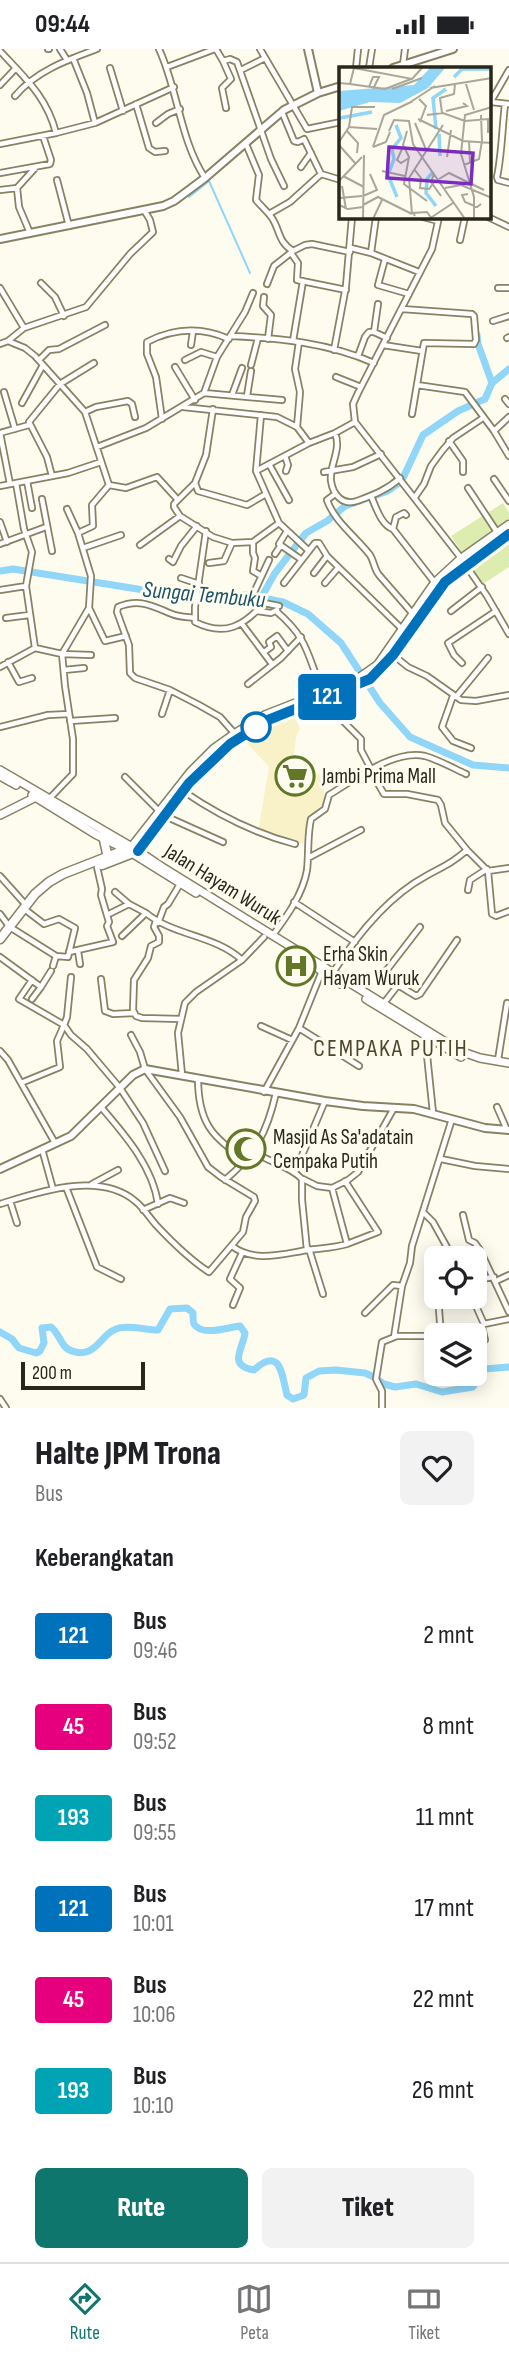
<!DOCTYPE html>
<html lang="id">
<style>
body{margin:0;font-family:"Sofia Sans Condensed",sans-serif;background:#f2f2f2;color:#202124;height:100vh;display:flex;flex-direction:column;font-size:26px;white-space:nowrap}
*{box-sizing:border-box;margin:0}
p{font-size:23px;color:#757577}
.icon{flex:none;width:38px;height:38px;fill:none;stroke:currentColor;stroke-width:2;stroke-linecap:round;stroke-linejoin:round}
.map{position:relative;height:1359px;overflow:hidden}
.panel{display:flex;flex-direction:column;background:#fff;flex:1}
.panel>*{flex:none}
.badge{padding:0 14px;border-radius:5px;font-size:24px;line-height:46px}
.tools{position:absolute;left:424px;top:1197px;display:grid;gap:14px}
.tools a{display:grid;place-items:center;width:63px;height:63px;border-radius:10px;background:#fff;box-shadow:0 4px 18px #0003;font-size:35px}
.scale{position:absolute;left:21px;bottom:18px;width:124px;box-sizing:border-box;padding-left:7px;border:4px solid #29271a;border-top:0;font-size:19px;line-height:24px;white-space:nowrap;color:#29271a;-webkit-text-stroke:5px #fefcef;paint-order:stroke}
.map>.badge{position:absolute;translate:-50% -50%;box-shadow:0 0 0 4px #fff}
h2{padding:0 35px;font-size:26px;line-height:63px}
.round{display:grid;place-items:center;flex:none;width:74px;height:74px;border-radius:10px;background:#f2f2f2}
.overview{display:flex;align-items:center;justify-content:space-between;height:119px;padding:0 35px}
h1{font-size:33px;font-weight:800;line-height:52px}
.cta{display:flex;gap:14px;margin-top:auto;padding:14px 35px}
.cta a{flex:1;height:80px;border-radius:10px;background:#0f766e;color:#fff;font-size:28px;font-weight:800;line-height:80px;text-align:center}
.cta a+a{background:#f2f2f2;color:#202124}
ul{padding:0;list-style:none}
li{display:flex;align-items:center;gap:21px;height:91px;padding:0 35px}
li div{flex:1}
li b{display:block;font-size:26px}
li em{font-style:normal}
li .badge{min-width:77px;font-weight:700;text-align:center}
.status{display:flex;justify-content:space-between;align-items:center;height:49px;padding:0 35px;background:#fff;direction:ltr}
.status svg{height:19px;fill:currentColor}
.tabs{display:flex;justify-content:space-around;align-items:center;height:98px;border-top:2px solid #e0e0e0;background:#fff;font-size:19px;color:#757577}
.tabs a{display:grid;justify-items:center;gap:4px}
.tabs .active{color:#0f766e}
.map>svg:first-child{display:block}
</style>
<div class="status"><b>09:44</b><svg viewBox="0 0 49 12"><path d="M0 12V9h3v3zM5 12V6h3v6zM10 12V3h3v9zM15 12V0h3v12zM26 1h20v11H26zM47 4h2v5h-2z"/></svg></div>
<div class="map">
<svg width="509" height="1359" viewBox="0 0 509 1359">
<rect width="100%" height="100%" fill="#fefcef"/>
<path fill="#f9f2c9" d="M291,661L300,680L296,688L293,714L308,716L310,723L323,726L325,755L323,762L310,766L303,795L258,782L269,718L244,691L249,687L246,683Z"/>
<path fill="#ddedaf" d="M503,454L509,464V518L483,535L451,487Z"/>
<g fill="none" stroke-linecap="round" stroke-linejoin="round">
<path stroke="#8fd6f8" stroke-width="2" d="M189,148L209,132L250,224"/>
<path stroke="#8fd6f8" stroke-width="7" d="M477,286L478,295L492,334
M403,429L423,386L458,362L485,350L492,334L509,320
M0,522L13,520L150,542H185L200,545L247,546L283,553L308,565L341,594L380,654L410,688L473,716L509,719
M261,549L275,524L306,484L327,472L345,457L388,442L399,434
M0,1283L12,1290L19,1299L36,1304L40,1302L44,1294L42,1279L51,1278C60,1285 61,1299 72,1302C95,1310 100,1287 114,1281C125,1275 145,1281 158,1281L170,1260L187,1259L193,1264C193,1266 193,1274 194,1275C202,1288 229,1278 240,1277L245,1284C243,1300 227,1316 254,1321C281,1296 282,1327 287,1346L293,1350L304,1346L306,1329L319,1322L336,1321L365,1324L374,1328L384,1335L395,1338L416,1335L442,1343L473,1338L484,1320L509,1318"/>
<g stroke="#878264" stroke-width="8">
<path id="minor" d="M48,0H49
M60,0L67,11
M159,0C178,41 180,91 205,129
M216,0L223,12L230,10L237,13L271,110L284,137
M260,0L307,80L341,73
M0,2C25,29 47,48 56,84
M73,9L87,44L95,74
M223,12L231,30L222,39L226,59
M403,16L405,0
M167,18L215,0
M110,19L123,62
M356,19L358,0
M369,19L372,0
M241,21L265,9
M0,36L16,19
M15,47C36,22 67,11 97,0
M491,53L509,55
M490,54L509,21
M136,55L149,99L155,103L165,102
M505,55C502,80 502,104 497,128L498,131L509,134
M282,63L294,92L298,93L304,90L321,125
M156,74L168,65L180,60
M0,95L56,84L95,74L174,38
M246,95L259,126L256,151C261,157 268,163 272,169C280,181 278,193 293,202
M301,118L311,104
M0,124L50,115L51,111L43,87
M57,131L69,177
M17,139L19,158L30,184
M0,141L17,139L36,118
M269,165L290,153L321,125L341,131
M423,168L438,172
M439,168L432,200L358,344L353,355L355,373L461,509
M488,168L509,178
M460,191L465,168
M351,199L371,204L419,223
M291,204L298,214L297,231L346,241
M371,204L376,168
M385,210L378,236L409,245
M41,234L55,248L64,267
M267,235L274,217L293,202L305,196L312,195L350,203
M0,239L24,279L8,292L0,295
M498,239H509
M264,248L263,257L271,266L268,290
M402,260L472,265L474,267L476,291L474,295L424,294L412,365
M493,272L509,267
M24,279L86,258L130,205L153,183L150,171L144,161
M374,283L378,255
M231,287C279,289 329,294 374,314
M507,289L509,288
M8,292L25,299L35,307L85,363L109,436
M293,292L303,232
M191,296L193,282
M383,296L422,302
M334,301L346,237L352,168
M358,307L365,288L369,283H374L387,289
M39,311L49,301L59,300L105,276
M185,311L201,303L217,308
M251,316L258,289
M175,318L195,351
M336,328L361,338
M417,336L465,343L494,382L509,407
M4,343L15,380
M204,344L282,351
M232,346L242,319
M247,347L251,322
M505,350L509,355
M22,354L43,316
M183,358L277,368L297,378L309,394L335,384L355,373
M213,360L206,406L195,434L198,442L247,456L266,445
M85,363L96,358L128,352L132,355L135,368
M162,370L156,328L147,305V293C174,279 202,278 229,290
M297,378L300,343L295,320L299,293
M494,382L509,368
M0,384L10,435
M0,384L29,376
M335,384C342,401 329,416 331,432C333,446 343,457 357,452C373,446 387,441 400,429
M449,392L463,412V423
M309,394L256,422L279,474L309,502
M97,398L146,379L204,344L217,308L245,263L253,244
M285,407L288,416L286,422
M269,415L289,451
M256,422L261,366
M324,423L353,418L381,405
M52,427L47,408L29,373L60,335L94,314
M494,430L509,452
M27,432L32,459
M16,434L24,480L32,503L26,537L35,599
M194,435L174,455V458L180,467L213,488L232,494L253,493L279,474
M109,436L126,439L157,428L178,451
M0,437L68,424L101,413
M468,439L497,483
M335,445L327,451C334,472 356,488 370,506C374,512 374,520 379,526L413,565
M371,447C376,458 381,476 393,480L435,534
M415,448L424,435L431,417L442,402L453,389L483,369
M42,450L52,502
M0,473L7,493
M393,480L396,468L404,464L406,466
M206,482L195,558V573C225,588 244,577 264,554L279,557
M287,482L279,495L302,511
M78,484L93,477L92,456L109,436
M253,493V504L255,509L253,522L260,526
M0,495L46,478
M140,496L180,467
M83,499L121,486
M275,505L281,496
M169,510L173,513L181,497L197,477
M209,514L224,512L232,494
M467,518L487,547L509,585
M314,524L327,507L402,580
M181,529L199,535
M284,534L315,494H319L327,507
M325,534L338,519
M0,541L26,537
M197,548C220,546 242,547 264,554
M251,550L269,511
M89,559L105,592L126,587
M257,562L271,564L277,561
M276,562C309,590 307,606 323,644
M451,562L482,538
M6,569L29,566
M194,569C187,568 179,568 172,565C152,557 140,549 118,558L117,563L129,596L130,624L135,629L170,641L199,656L220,668L235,685
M242,575L272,615
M264,603L271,598L269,593L277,587L288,602
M393,606L408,618L427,627L461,651L476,652L509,646
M8,613L19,633L32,629
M462,614L454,606L448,594L496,562
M0,618L35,599L62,605L91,606
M64,621L84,619
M248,635L281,609L301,588
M331,646L341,670L361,690V701L371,720
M453,647L442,678L453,692L471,699
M456,648L488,609
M162,665L170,641
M70,672L115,669
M0,678L48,666L69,665
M370,721L384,745H407L438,751L441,756L445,774L467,801
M125,728L159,762
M183,742C218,766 253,784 295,795
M49,750L73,725V690L65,637L62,605L89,559L91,527L78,484L67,460
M165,767L223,793
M308,809L361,781
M488,822L492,865L496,867L509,862
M0,827L25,855
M468,841L470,831L487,820
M115,843L129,855
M294,853L355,893
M27,862L44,875L59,870L75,879L68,908L56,907
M0,865L9,877
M107,866L129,855L146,864
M156,872L154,878L159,887V893L151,897L148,909L134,931L133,961L136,967L142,969L181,970
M158,874L164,858L168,855L180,835
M13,880L56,907L53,917
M273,886C287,867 303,845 307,821C309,804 307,787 311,770L325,760L329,746C354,731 394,700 425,707C439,711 453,719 466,725
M122,887L146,864C174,887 215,886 242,911
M78,902L80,915
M69,903L113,893L107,877L109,873L101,846L102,840L97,818
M0,908L41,938L51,922
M332,925C355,889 387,848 426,827C444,817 451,815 467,801L488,822L509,819
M71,928L67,968L64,976L71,986L87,1000L120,1039L143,1074L165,1122
M101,930L105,962L113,965L134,964
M398,936L416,947L420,945L457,891
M32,950L41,938
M384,954L398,936L388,930L386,922L420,878
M261,977L292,991
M299,979L359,1017
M425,987L433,1064
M0,1002L8,1011L55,1094
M498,1011L507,954
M182,1026L178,984L185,954L196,943L242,911L264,888
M198,1029C198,1072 211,1089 247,1111
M21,1034L60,1018L57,992L64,976L19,950L32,931
M264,1043L299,979L322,922
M101,1058C125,1086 153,1118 158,1155
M497,1058L507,1081
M42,1100L53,1140
M253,1102C268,1113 290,1117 302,1130V1151L307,1201
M441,1110L475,1117L509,1120
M295,1123L325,1052
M303,1130L317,1137L332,1139
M225,1131C256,1105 267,1083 276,1044
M345,1132L378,1183L347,1195
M92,1135L118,1121
M66,1138L97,1218L121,1230
M10,1152L17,1174
M0,1155C39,1143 99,1122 135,1152C143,1158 149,1168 156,1176C172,1193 190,1211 209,1223L243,1183L246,1168L255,1152L254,1148L221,1128L208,1118L180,1068L145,1020L140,1003L131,986
M143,1161L170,1149L184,1154
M423,1163L433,1173L453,1209
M463,1166L469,1191L475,1194L480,1201L509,1263
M232,1197C254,1214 282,1205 308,1201C321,1199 334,1199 347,1195L332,1139L348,1131L358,1123L394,1059
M309,1200L323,1245
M474,1231L494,1228
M496,1232L509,1226
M436,1239V1241
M438,1248L441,1286
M472,1248L484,1275L509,1270
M233,1256L240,1239L230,1230L242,1204
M365,1264L393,1236L402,1237
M455,1278L456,1286
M394,1288L402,1237L410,1214L412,1197L452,1070
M474,1295L485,1291L482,1278L484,1275
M0,1350L6,1359
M382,1359V1342L376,1330L382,1293L397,1287H436"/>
</g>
<g stroke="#878264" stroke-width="10">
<path id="tertiary" d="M308,0L318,44
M393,19L453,0
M0,190L163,157L174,152L205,129L284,61L318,44L341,37
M0,1120L71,1087L133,1026L145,1020L325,1052L363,1057L414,1060L485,1079L509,1081"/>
</g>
<g stroke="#878264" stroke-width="10">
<path id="secondary" d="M0,721L132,798L162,818L460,1002L480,1009L509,1014
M0,727L16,736
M32,746L95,785L127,801L196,844
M0,766L36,748
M319,920L341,935
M366,950L461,1008"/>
</g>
<g stroke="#878264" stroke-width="11">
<path id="trunk" d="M387,613L445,533L509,485
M196,725L228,696
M104,791L108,809
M102,816L138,802L184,740
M0,890L35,845L49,833L63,825L132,798L191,723L214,700L235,685L266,666L358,630L378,616L435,534L461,510L509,476"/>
</g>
<use href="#minor" stroke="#fff" stroke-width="4.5"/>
<use href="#tertiary" stroke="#fff" stroke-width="6"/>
<use href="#secondary" stroke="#fff" stroke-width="7"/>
<use href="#trunk" stroke="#fff" stroke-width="8"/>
</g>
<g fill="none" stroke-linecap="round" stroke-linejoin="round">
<g stroke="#fff" stroke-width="16">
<path id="line" d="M138,802L189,734L230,695L268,671L370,630L393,606L445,533L509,485"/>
</g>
<use href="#line" stroke="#0072bc" stroke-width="10"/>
</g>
<defs>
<g id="supermarket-ring" transform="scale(2.0125)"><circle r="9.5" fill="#fefcef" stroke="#627727" stroke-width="1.5"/><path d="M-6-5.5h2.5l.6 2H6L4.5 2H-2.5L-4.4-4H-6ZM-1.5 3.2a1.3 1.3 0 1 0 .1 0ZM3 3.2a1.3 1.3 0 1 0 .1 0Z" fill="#627727"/></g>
<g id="hospital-ring" transform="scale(2.0125)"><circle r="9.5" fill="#fefcef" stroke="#627727" stroke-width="1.5"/><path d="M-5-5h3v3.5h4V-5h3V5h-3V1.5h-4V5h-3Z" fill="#627727"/></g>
<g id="mosque-ring" transform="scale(2.0125)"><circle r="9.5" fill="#fefcef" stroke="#627727" stroke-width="1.5"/><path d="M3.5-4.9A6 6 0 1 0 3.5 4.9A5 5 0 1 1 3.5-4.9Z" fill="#627727"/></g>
</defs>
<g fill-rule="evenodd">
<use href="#supermarket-ring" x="295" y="727"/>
<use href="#hospital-ring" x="296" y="917"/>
<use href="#mosque-ring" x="246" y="1100"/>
</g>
<circle fill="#fff" stroke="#0072bc" stroke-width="3.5" cx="256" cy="678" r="14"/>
<g text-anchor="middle" stroke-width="6" stroke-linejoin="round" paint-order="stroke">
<g font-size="21" fill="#29271a" stroke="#fefcef" text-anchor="start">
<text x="322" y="734">Jambi Prima Mall</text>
<text x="323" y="912">Erha Skin<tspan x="323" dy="24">Hayam Wuruk</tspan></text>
<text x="273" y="1095">Masjid As Sa'adatain<tspan x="273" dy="24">Cempaka Putih</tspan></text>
</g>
<g font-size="21" fill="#29271a" stroke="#fefcef">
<text transform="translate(223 835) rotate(32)" y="7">Jalan Hayam Wuruk</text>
</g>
<g font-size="23" font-style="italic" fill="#1b536a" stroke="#fefcef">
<text transform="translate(204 545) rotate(5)" y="8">Sungai Tembuku</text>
</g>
<g font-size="24" letter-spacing="2" fill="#4c472b" stroke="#fefcef">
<text x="391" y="1007">CEMPAKA PUTIH</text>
</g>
</g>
<g transform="translate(339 18)">
<rect width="152" height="152" fill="#fefcef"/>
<path d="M91,1H106L89,21L61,36L31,35L0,44V24L75,18Z" fill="#8fd6f8"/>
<path fill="none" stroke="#8fd6f8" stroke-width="3.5" d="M115,10L123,2H153M1,51L33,45M57,58L62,71L53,82L55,92L49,108L58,130M97,62L94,31L107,22M100,67L101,89M94,105L88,112L87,126L97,139"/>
<path fill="none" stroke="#a9a79a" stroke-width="2" d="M15,1L73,12L83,1M0,16L11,17L15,1M11,17L46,22L72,12M127,17L135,43M30,20L34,10H40L34,22M91,21L153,11M53,22L83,11M80,32L87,39L81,55M70,36L96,19M107,44L128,39L124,36M103,46L101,31L115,27L116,17M88,48L104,46L126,54M142,48L143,74M79,52L124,74L153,76M126,54L149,52V66M76,56L88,85M10,60L13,40H36M7,63L19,76L18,86M50,64L55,53L70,54L74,77L126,152M68,64L64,78L70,90L65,117L88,134M130,74L131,96M0,75L10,60L38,62M0,78L16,96M34,80L45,48L74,34M34,80L47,75L51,65M63,82L58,93L62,96L70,91M108,90L112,63M125,98L140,92L143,74M75,102L82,111L81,121L90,122L96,114M43,104L66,109M95,107L92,115L102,129M4,109L25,120M100,112L110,106L145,123M0,114L23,90M3,119L7,142M106,121L122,118L153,131M129,127L123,128L126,135L138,140L142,137M24,129L38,123L31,107M0,131L23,129M0,138L9,142L24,140M24,138L39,130L73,147M73,147L70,111L104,58M76,149L74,146L88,145L93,152M24,152L25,88M34,152L43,133M90,152L114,136M135,152V130L122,87L126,48L153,40"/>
<path fill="#7b2cbf" fill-opacity="0.15" stroke="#7b2cbf" stroke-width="3.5" d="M50,80L134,86L132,117L48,111Z"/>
<rect width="152" height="152" fill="none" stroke="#29271a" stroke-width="3.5"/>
</g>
</svg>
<div class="tools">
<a><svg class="icon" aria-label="locate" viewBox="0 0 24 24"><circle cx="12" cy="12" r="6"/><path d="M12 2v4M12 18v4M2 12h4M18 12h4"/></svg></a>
<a><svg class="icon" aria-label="layers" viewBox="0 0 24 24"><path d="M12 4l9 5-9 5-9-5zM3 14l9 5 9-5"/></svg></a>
</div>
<div class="scale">200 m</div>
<b class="badge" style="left:327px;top:648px;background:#0072bc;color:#fff">121</b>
</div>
<section class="panel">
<div class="overview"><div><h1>Halte JPM Trona</h1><p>Bus</p></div><a class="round"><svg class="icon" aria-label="heart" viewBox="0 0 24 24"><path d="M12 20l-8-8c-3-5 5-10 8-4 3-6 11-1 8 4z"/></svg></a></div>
<h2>Keberangkatan</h2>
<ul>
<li><span class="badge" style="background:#0072bc;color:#fff">121</span><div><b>Bus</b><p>09:46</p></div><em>2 mnt</em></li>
<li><span class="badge" style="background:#e6007e;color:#fff">45</span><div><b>Bus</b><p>09:52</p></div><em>8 mnt</em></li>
<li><span class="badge" style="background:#00a3b4;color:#fff">193</span><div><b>Bus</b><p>09:55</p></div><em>11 mnt</em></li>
<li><span class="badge" style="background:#0072bc;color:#fff">121</span><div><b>Bus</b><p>10:01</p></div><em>17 mnt</em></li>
<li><span class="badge" style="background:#e6007e;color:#fff">45</span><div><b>Bus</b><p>10:06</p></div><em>22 mnt</em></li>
<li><span class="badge" style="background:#00a3b4;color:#fff">193</span><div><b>Bus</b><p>10:10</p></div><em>26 mnt</em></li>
</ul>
<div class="cta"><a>Rute</a><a>Tiket</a></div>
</section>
<nav class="tabs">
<a class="active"><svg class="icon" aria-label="directions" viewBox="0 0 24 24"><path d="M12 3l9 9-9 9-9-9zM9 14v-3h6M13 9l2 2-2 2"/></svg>Rute</a>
<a><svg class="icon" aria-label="map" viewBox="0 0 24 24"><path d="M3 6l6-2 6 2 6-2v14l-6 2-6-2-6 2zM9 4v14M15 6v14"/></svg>Peta</a>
<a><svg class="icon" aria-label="tickets" viewBox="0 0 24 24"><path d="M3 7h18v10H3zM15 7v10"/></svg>Tiket</a>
</nav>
